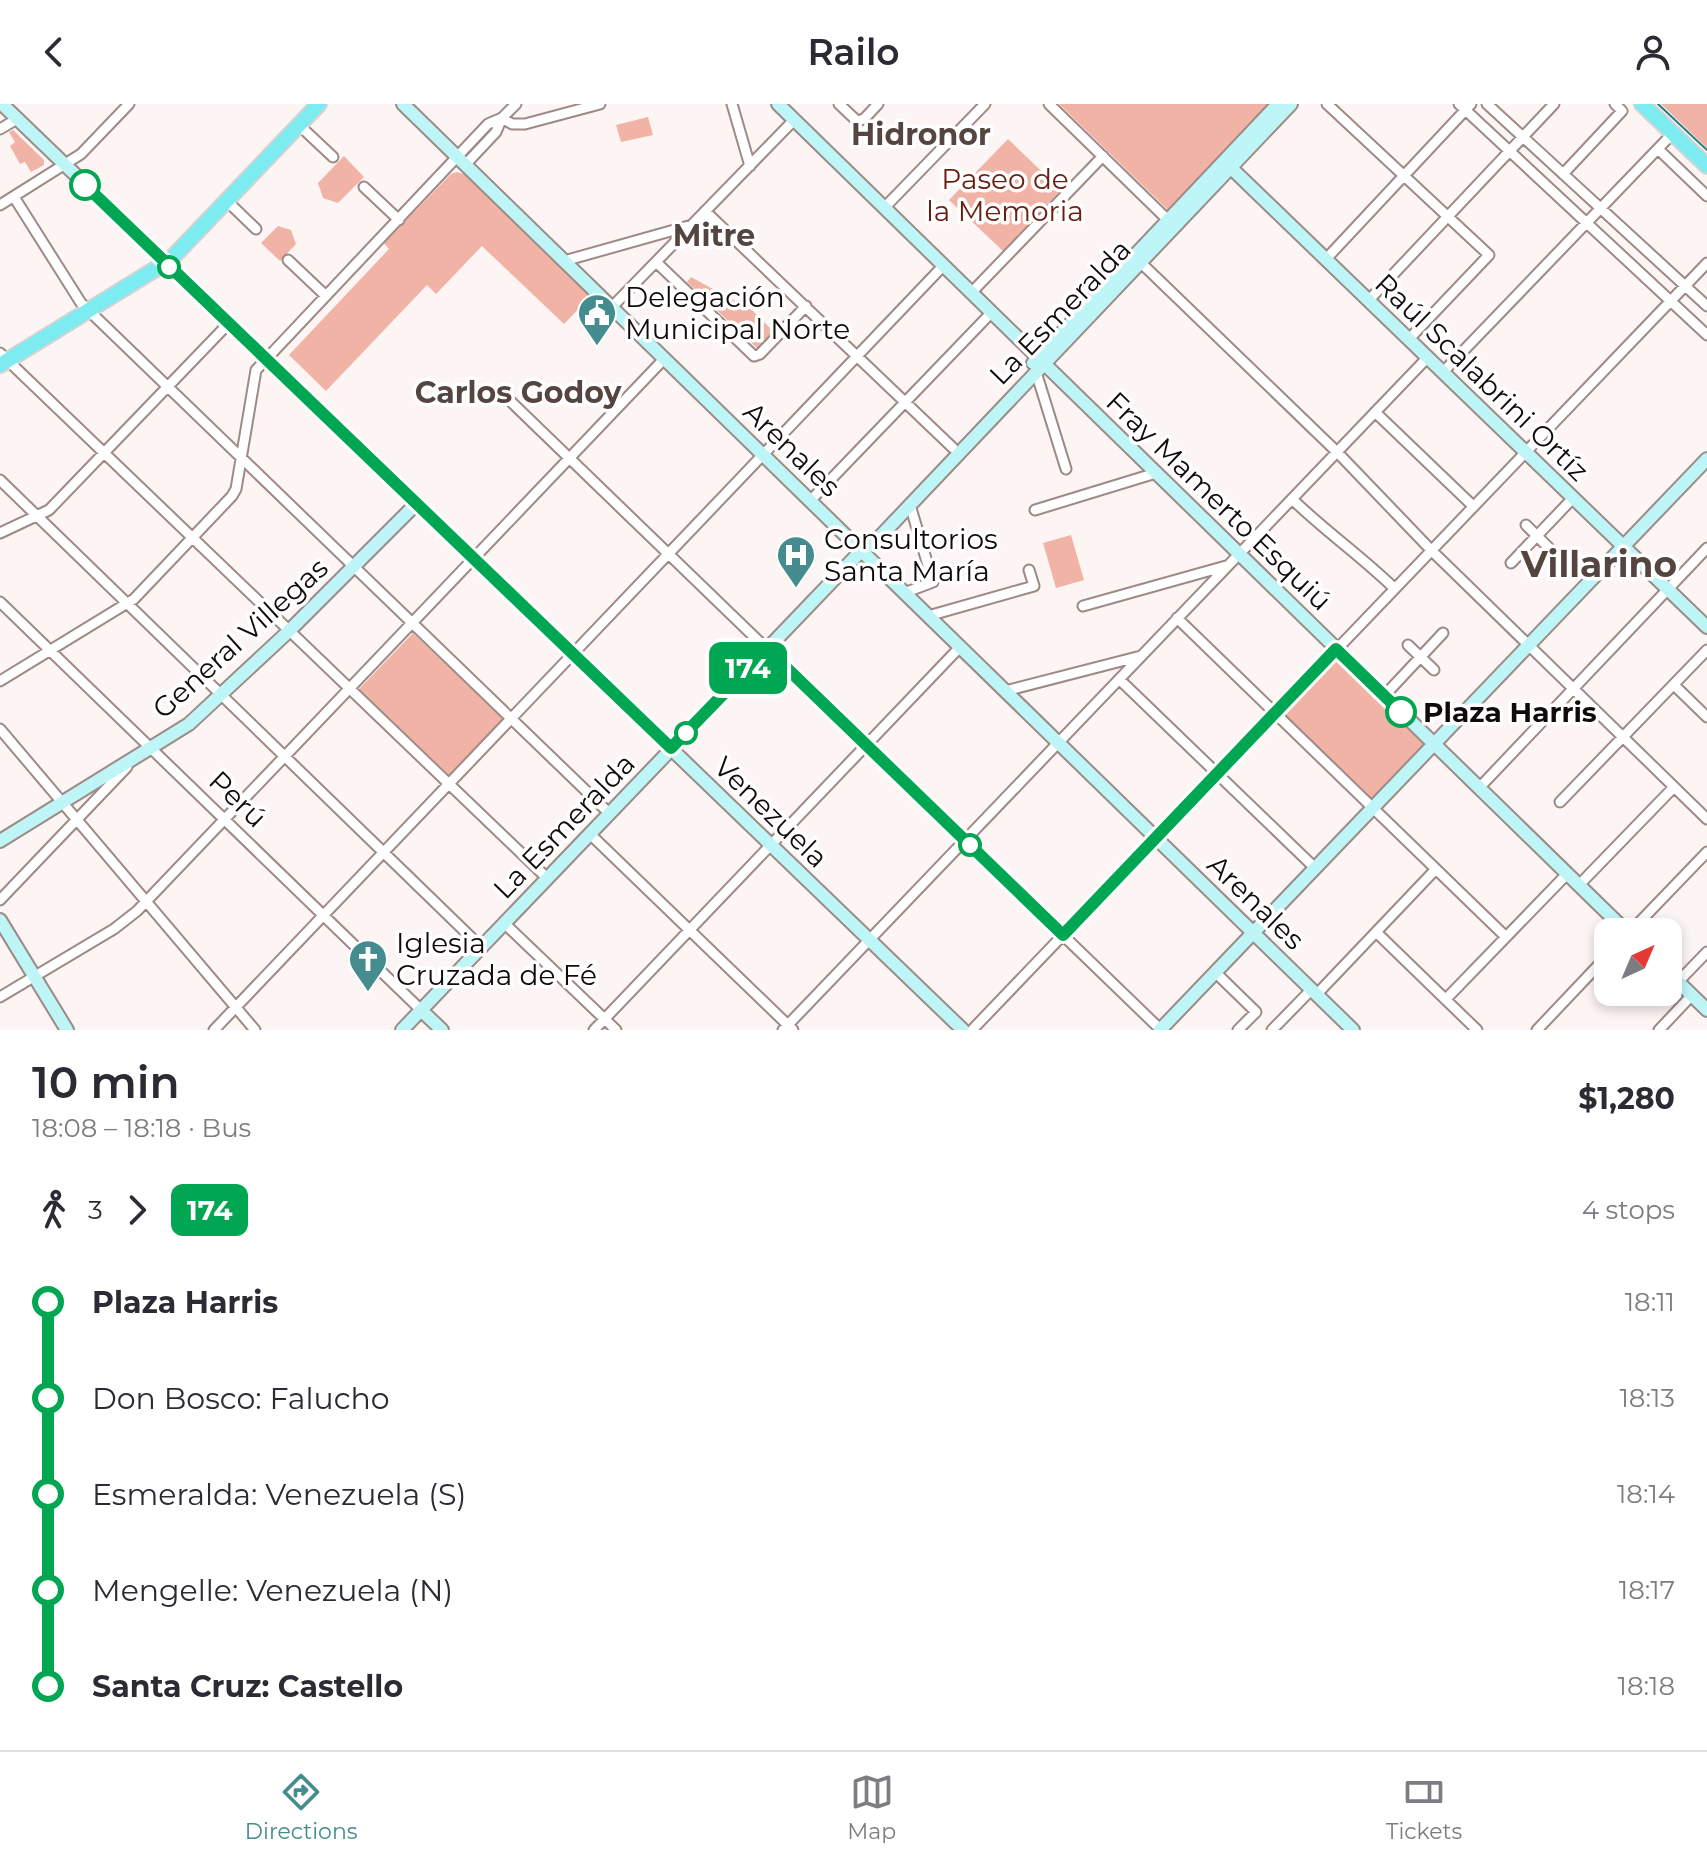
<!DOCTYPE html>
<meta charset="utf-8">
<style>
body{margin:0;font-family:Montserrat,sans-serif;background:#f7f7f7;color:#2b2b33;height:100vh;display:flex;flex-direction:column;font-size:30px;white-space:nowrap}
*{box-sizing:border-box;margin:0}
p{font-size:26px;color:#7c7c81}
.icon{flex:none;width:44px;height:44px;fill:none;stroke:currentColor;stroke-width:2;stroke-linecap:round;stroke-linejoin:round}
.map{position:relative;height:926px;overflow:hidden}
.panel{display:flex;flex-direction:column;background:#fff;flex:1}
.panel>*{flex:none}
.badge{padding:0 16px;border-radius:12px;font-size:28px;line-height:52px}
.needle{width:52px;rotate:44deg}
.controls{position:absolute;left:1594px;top:814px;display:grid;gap:16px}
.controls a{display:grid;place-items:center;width:88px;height:88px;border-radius:16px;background:#fff;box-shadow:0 4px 12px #0003;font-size:40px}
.map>.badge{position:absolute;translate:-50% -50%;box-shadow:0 0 0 4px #fff}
.legs{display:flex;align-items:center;gap:12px;height:88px;padding:0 32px;font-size:26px}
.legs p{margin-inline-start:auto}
.overview{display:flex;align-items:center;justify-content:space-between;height:136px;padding:0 32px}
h1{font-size:44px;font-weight:600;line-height:60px}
ul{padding:0 32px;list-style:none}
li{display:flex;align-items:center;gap:28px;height:96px;font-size:30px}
li i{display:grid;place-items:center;width:12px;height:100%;margin:0 10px;background:currentColor}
li i::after{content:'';width:20px;height:20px;margin:-10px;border:6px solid;border-radius:50%;background:#fff}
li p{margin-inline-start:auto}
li:first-child i{background:linear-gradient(#0000 50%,currentColor 0)}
li:last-child i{background:linear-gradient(currentColor 50%,#0000 0)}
header{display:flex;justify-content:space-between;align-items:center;height:104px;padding:0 32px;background:#fff;font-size:36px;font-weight:600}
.menu{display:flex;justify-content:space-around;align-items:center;height:112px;border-top:2px solid #e1e1e2;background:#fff;font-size:22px;color:#7c7c81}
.menu a{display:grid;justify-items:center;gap:4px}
.menu .current{color:#448c8e}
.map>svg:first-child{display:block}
</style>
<header><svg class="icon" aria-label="back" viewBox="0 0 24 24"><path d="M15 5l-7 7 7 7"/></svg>Railo<svg class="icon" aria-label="person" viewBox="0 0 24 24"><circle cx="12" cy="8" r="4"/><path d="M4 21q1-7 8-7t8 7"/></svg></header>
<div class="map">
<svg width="1707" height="926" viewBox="0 0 1707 926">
<rect width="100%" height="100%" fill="#fdf5f3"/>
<path fill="#f0b3a5" d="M1059,0H1271L1168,106Z
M1661,0H1707V44Z
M648,13L653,31L621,38L616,21Z
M13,26L44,56V61L31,68L25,58L20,60L10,42L15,38L9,28Z
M1008,35L1061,86L1003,147L949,96Z
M344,52L364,73L338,99L323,94L318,79Z
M457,68L464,70L591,192L564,220L482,142L436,190L427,181L326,287L289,251L389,145L384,139L451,70Z
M278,122L291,126L296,140L280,157L261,139Z
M691,173L753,207L774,228L758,245L687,178Z
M1071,431L1084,476L1056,484L1043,439Z
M413,529L503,615L450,672L359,585Z
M1336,553L1425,639L1369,698L1279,612Z"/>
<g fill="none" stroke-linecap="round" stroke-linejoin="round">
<path stroke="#1e7e82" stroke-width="2" d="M1658,0L1707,46"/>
<g stroke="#9d8a86" stroke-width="13">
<path id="street" d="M732,0L750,62
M839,0L857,17L864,15L878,0
M1049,0L1172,120
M1327,0L1489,151L1409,235
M1459,0L1707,231
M1487,0L1707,202
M502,14L512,20H525L600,0
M299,21L333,53
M0,25L17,15
M1658,45L1707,92
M465,61L496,28L502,14L516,0
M1563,70L1622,7L1615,0
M364,83L399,116
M14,93L81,199L609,709
M227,97L256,125
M0,101L81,50L129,0
M884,104L985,0
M705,107L953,344
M1137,155L1337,348L1431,446L1707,715
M1326,155L1471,0
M288,156L326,192
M564,157L692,121
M656,158L754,252L760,250L806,202
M971,189L1103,52
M1369,196L1554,0
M611,204L794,16
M0,249L547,774
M1036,268L1066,365
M1443,268L1673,29
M504,291L1161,926
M1375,308L1473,402
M0,376L481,843
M1292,395C1325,427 1361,452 1394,484
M810,397L991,209
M1035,406L1156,369
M1526,421L1549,444
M0,429L49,406L228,220
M1511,459L1573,394
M904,489L933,478L910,401
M0,498L421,906
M1083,502L1226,462
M928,512L1034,482L1029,466
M1177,514L1506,833
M1408,541L1434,566
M1119,575L1315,764
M0,577L134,495L232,392L236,385L256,266L488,20L502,14
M1674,581L1707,613
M1005,587L1141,552
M1384,592L1443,529
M0,625L255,926
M1479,684L1707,444
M1560,698L1707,546
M590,730L793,926
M1579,781L1674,683
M0,796L127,663
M504,819L616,926
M1376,828L1477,926
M1630,828L1707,748
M1215,868L1256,908L1238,926
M1678,878L1707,848
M1317,890L1436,765
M0,893L114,825L137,807L664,255
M1446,895L1567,770
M214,926L943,162
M594,926L960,543
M783,926L1428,253
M972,926L1707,159
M1272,926L1312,885
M1537,926L1608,851
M1659,926L1692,891"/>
</g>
<g stroke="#9d8a86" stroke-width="16">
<path id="secondary" d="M2,0L963,926
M403,0L1353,926
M778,0L1627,828
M1224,57L1707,523
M1033,259L1278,0
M0,737L189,620L289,527L416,400
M0,816L67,926
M1668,868L1707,906
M421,906L442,926
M402,926L861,447L874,439L1291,0
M1160,926L1707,355"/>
</g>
<g stroke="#d4d3d3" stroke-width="18">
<path id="primary" d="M1642,0L1707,62
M0,261L170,156L319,0"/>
</g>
<use href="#street" stroke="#fff" stroke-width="9"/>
<use href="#secondary" stroke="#bef6f8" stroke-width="12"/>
<use href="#primary" stroke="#7cecf1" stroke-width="14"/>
</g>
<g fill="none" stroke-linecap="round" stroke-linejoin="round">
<g stroke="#fff" stroke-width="18">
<path id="line-1" d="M85,81L671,644L767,545L1063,831L1336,545L1401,608"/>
</g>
<use href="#line-1" stroke="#00a651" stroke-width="12"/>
</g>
<defs>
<g id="civic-pin" transform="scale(2)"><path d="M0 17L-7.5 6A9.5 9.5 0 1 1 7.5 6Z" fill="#448c8e" stroke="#fff"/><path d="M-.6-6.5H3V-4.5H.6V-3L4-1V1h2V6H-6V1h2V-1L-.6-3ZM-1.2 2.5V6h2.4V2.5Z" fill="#fff"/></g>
<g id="hospital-pin" transform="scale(2)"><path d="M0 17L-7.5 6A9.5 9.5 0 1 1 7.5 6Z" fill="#448c8e" stroke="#fff"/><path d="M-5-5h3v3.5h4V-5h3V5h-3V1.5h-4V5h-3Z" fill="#fff"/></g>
<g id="church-pin" transform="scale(2)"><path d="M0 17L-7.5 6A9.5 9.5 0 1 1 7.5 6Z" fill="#448c8e" stroke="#fff"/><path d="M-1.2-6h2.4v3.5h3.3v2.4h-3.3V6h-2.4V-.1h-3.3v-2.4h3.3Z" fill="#fff"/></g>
</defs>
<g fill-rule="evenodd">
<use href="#civic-pin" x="597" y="209"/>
<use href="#hospital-pin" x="796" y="451"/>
<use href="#church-pin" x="368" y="855"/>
</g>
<g fill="#fff" stroke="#00a651" stroke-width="4">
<circle cx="85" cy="81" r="14"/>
<circle cx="169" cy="163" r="10"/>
<circle cx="1401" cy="608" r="14"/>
<circle cx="686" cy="629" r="10"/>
<circle cx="970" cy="741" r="10"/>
</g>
<g text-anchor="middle" stroke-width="7" stroke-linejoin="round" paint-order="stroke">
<g font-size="28" fill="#6b1e10" stroke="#fff">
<text x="1005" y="85">Paseo de<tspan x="1005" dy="32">la Memoria</tspan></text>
</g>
<g font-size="28" fill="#100a09" stroke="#fff" text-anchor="start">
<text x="625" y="203">Delegación<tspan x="625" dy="32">Municipal Norte</tspan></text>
<text x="824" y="445">Consultorios<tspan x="824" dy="32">Santa María</tspan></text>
<text x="396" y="849">Iglesia<tspan x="396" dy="32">Cruzada de Fé</tspan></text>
</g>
<g font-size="28" fill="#100a09" stroke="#fff">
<text transform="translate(1060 208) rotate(-46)" y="10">La Esmeralda</text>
<text transform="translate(1482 273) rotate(44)" y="10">Raúl Scalabrini Ortíz</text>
<text transform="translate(792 345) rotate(44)" y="10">Arenales</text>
<text transform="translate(1219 397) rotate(44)" y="10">Fray Mamerto Esquiú</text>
<text transform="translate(240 534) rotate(-42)" y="10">General Villegas</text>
<text transform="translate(238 695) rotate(44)" y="10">Perú</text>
<text transform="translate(771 708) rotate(44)" y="10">Venezuela</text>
<text transform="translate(564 722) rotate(-46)" y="10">La Esmeralda</text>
<text transform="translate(1256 798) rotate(44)" y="10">Arenales</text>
</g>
<g font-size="28" font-weight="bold" fill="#100a09" stroke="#fff" text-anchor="start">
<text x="1423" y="618">Plaza Harris</text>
</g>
<g font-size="30" font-weight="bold" fill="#554541" stroke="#fff">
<text x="921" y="41">Hidronor</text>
<text x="714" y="142">Mitre</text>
<text x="518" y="299">Carlos Godoy</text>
</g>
<g font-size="36" font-weight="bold" fill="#554541" stroke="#fff">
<text x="1599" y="473">Villarino</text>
</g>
</g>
</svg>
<div class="controls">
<a><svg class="needle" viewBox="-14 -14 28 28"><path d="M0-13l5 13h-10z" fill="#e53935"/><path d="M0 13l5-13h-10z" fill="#7c7c81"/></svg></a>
</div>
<b class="badge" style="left:748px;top:564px;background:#00a651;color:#fff">174</b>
</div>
<section class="panel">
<div class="overview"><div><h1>10 min</h1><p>18:08 – 18:18 · Bus</p></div><b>$1,280</b></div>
<div class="legs"><svg class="icon" aria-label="walk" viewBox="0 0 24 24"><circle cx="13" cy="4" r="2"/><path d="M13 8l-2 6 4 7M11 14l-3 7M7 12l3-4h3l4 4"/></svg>3<svg class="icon" aria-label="forward" viewBox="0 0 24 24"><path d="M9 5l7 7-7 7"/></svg><b class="badge" style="background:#00a651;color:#fff">174</b><p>4 stops</p></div>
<ul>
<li><i style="color:#00a651"></i><b>Plaza Harris</b><p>18:11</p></li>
<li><i style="color:#00a651"></i><span>Don Bosco: Falucho</span><p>18:13</p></li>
<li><i style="color:#00a651"></i><span>Esmeralda: Venezuela (S)</span><p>18:14</p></li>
<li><i style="color:#00a651"></i><span>Mengelle: Venezuela (N)</span><p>18:17</p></li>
<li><i style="color:#00a651"></i><b>Santa Cruz: Castello</b><p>18:18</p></li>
</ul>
</section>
<nav class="menu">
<a class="current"><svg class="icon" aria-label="directions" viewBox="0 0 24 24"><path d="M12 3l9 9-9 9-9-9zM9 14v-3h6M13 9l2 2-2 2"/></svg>Directions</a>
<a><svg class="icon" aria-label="map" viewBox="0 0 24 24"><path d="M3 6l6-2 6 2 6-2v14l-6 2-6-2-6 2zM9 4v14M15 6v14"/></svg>Map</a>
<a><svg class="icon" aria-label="tickets" viewBox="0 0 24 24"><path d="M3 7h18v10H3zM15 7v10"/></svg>Tickets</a>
</nav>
